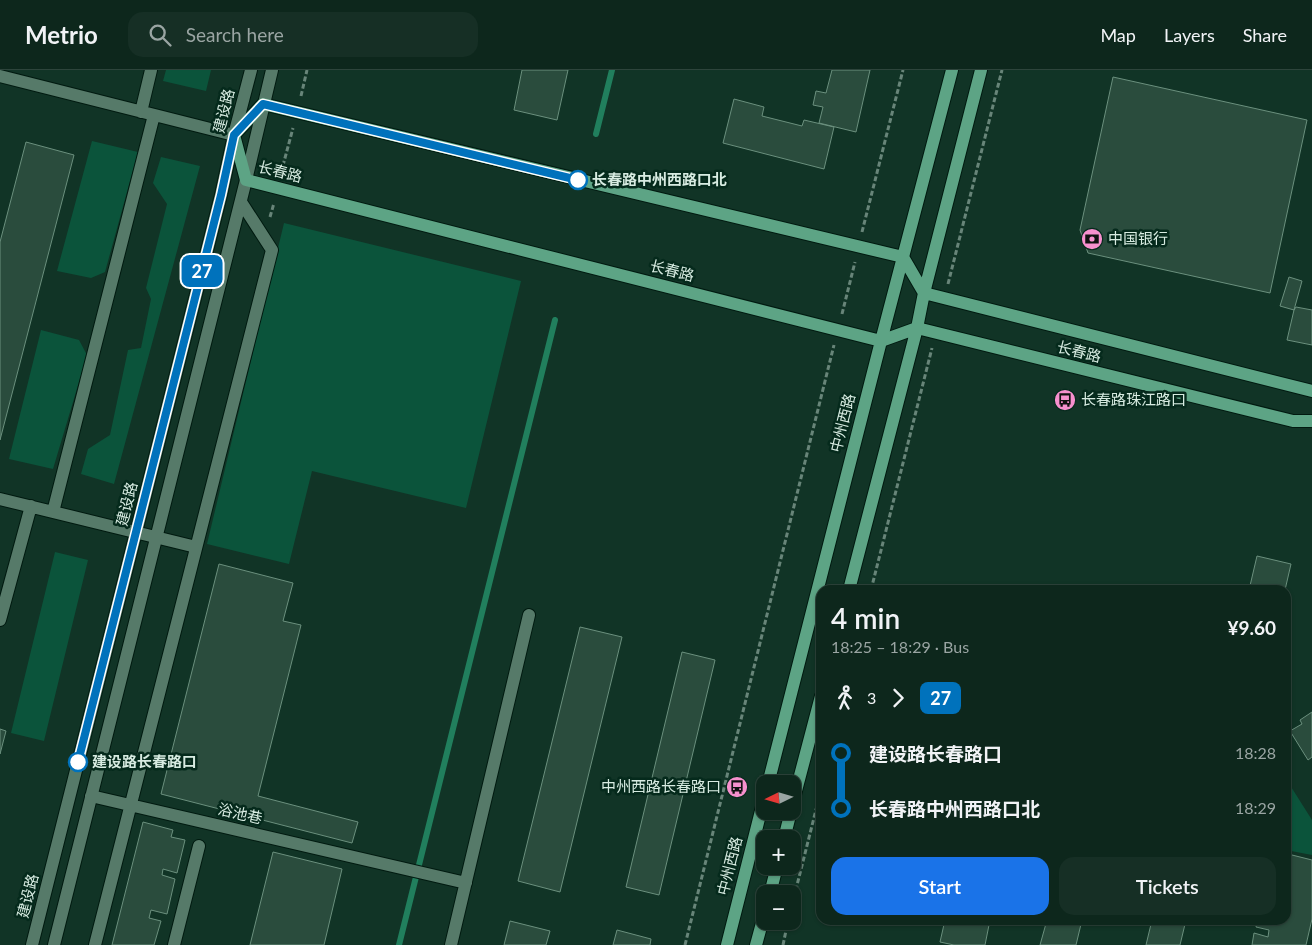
<!DOCTYPE html>
<meta charset="utf-8">
<style>
body{margin:0;font-family:Lato,"Noto Sans SC",sans-serif;background:#162f25;color:#f1f3f6;height:100vh;display:flex;flex-direction:column;font-size:19px;white-space:nowrap}
*{box-sizing:border-box;margin:0}
p{font-size:16px;color:#9aa5a3}
.icon{flex:none;width:28px;height:28px;fill:none;stroke:currentColor;stroke-width:2;stroke-linecap:round;stroke-linejoin:round}
.map{position:relative;flex:1;overflow:hidden}
.drawer{position:absolute;left:816px;top:515px;width:475px;height:340px;display:flex;flex-direction:column;background:#0d271c;border-radius:15px;box-shadow:0 1px 4px #0004,0 0 0 1px #2d443b}
.drawer>*{flex:none}
.badge{padding:0 10px;border-radius:8px;font-size:18px;line-height:32px}
.needle{width:32px;rotate:265deg}
.tools{position:absolute;left:756px;top:705px;display:grid;gap:10px}
.tools a{display:grid;place-items:center;width:45px;height:45px;border-radius:10px;background:#0d271c;box-shadow:0 1px 4px #0004,0 0 0 1px #2d443b;font-size:25px}
.map>.badge{position:absolute;translate:-50% -50%;box-shadow:0 0 0 2px #fff}
.legs{display:flex;align-items:center;gap:8px;height:55px;padding:0 15px;font-size:16px}
.legs p{margin-inline-start:auto}
.headline{display:flex;align-items:center;justify-content:space-between;height:85px;padding:0 15px}
h1{font-size:28px;font-weight:600;line-height:38px}
.primary-button{display:flex;gap:10px;margin-top:auto;padding:10px 15px}
.primary-button a{flex:1;height:58px;border-radius:15px;background:#1a73e8;color:#fff;font-size:20px;font-weight:600;line-height:58px;text-align:center}
.primary-button a+a{background:#162f25;color:#f1f3f6}
ul{padding:0 15px;list-style:none}
li{display:flex;align-items:center;gap:18px;height:55px;font-size:19px}
li i{display:grid;place-items:center;width:8px;height:100%;margin:0 6px;background:currentColor}
li i::after{content:'';width:12px;height:12px;margin:-6px;border:4px solid;border-radius:50%;background:#0d271c}
li p{margin-inline-start:auto}
li:first-child i{background:linear-gradient(#0000 50%,currentColor 0)}
li:last-child i{background:linear-gradient(currentColor 50%,#0000 0)}
header{display:flex;align-items:center;gap:30px;box-sizing:border-box;height:70px;padding:0 25px;background:#0d271c;border-bottom:1px solid #2d443b}
header strong{font-size:24px}
nav{display:flex;gap:28px;margin-inline-start:auto;font-size:18px}
.search{width:350px;height:45px;background:#162f25;display:flex;align-items:center;gap:12px;box-sizing:border-box;padding:0 18px;border-radius:15px;color:#9aa5a3;font-size:19px}
.map>svg:first-child{display:block}
</style>
<header>
<strong>Metrio</strong>
<div class="search"><svg class="icon" aria-label="search" viewBox="0 0 24 24"><circle cx="10" cy="10" r="6"/><path d="M15 15l6 6"/></svg>Search here</div>
<nav><a>Map</a><a>Layers</a><a>Share</a></nav>
</header>
<div class="map">
<svg width="1312" height="875" viewBox="0 0 1312 875">
<rect width="100%" height="100%" fill="#113426"/>
<path fill="#0b543b" d="M166,0H211L206,21L163,11Z
M92,71L138,82L105,202L91,208L57,201Z
M161,87L200,96L114,414L81,404L88,379L110,365L128,280L141,278L151,229L146,218L167,134L153,113Z
M284,153L521,211L466,438L312,401L289,494L207,474Z
M41,260L79,270L87,285L53,399L9,389Z
M55,482L88,490L44,671L11,663Z
M1288,712L1312,750V785L1286,780V718Z"/>
<g fill="none" stroke-linecap="round" stroke-linejoin="round">
<path stroke="#217f5d" stroke-width="6" d="M596,64L612,0
M399,875L555,250"/>
</g>
<path fill="#2a4c3d" stroke="#6b907e" d="M522,0H568L557,50L514,40Z
M832,0H870L856,62L819,53L823,37L813,35L816,21L826,23Z
M1113,7L1307,50L1270,223L1088,183L1080,160Z
M734,29L764,37L762,46L802,56L804,50L834,57L824,99L723,73Z
M26,72L74,85L0,370V172Z
M1289,207L1302,211L1294,240L1280,236Z
M1296,237L1312,240V275L1287,270L1294,240Z
M1257,486L1291,494L1285,520H1249Z
M219,494L293,513L283,551L301,555L258,726L358,752L352,773L161,724Z
M580,557L622,567L560,822L518,811Z
M682,582L715,590L659,825L626,817Z
M1312,642V687L1308,690L1290,661L1302,654L1300,650Z
M0,659L6,661L0,684Z
M143,752L173,760L171,767L185,770L177,803L163,799L162,805L175,809L167,844L151,840L149,848L161,851L154,875H112Z
M273,782L342,799L324,875H250Z
M1288,784L1312,790V849L1306,875H1252L1254,863L1268,867L1269,860L1256,857L1257,850H1286V791Z
M945,850H990L985,875H954L940,872Z
M1047,850H1082L1076,875H1040Z
M1152,850H1186L1180,875H1146Z
M510,851L550,861L546,875H504Z
M617,860L651,869L650,875H613Z"/>
<g fill="none" stroke-linecap="round" stroke-linejoin="round">
<g stroke="#011a10" stroke-width="14">
<path id="minor" d="M0,6L234,65
M141,42L151,0
M0,429L196,477
M53,442L154,45
M0,550L31,436
M91,726L466,813
M32,875L221,125L234,65L251,0
M54,875L246,110L272,0
M95,875L272,180L241,132
M174,875L199,776
M451,875L529,545"/>
</g>
<g stroke="#011a10" stroke-width="14">
<path id="major" d="M1312,321L924,223L903,187L263,34L234,65L246,110L881,271L917,258L1293,351H1312
M849,520L917,258L924,223L981,0
M768,714L881,271L952,0
M792,736L821,626
M784,769L791,741
M770,824L777,796
M727,875L765,725
M756,875L765,842"/>
</g>
<path stroke="#688579" stroke-width="3" stroke-dasharray="5 2.5" stroke-linecap="butt" d="M301,26L307,0
M281,103L293,58
M270,147L274,133
M862,162L903,0
M948,214L1002,0
M842,244L855,192
M871,520L932,278
M792,835L821,720
M685,875L834,275
M783,875L788,851"/>
<use href="#minor" stroke="#567a69" stroke-width="12"/>
<use href="#major" stroke="#5da485" stroke-width="12"/>
</g>
<g fill="none" stroke-linecap="round" stroke-linejoin="round">
<g stroke="#fff" stroke-width="11">
<path id="line-1" d="M78,692L221,125L234,65L263,34L578,110"/>
</g>
<use href="#line-1" stroke="#0072bc" stroke-width="8"/>
</g>
<defs>
<g id="bank-disc" transform="scale(1.125)"><circle r="9.5" fill="#f790ce" stroke="#052a1c"/><path d="M-6-4H6V4H-6ZM0-2.3a2.3 2.3 0 1 0 0 4.6a2.3 2.3 0 1 0 0-4.6Z" fill="#111"/></g>
<g id="bus-disc" transform="scale(1.125)"><circle r="9.5" fill="#f790ce" stroke="#052a1c"/><path d="M-5-6H5V4H4V6H2V4H-2V6H-4V4H-5ZM-3.5-4V0h7V-4ZM-3.5 1.2v1.5H-2V1.2ZM2 1.2v1.5H3.5V1.2Z" fill="#111"/></g>
</defs>
<g fill-rule="evenodd">
<use href="#bank-disc" x="1092" y="169"/>
<use href="#bus-disc" x="1065" y="330"/>
<use href="#bus-disc" x="737" y="717"/>
</g>
<g fill="#fff" stroke="#0072bc" stroke-width="2.5">
<circle cx="578" cy="110" r="9"/>
<circle cx="78" cy="692" r="9"/>
</g>
<g text-anchor="middle" stroke-width="5" stroke-linejoin="round" paint-order="stroke">
<g font-size="15" fill="#d7ebe1" stroke="#052a1c">
<text transform="translate(224 41) rotate(-76)" y="5">建设路</text>
<text transform="translate(280 102) rotate(14)" y="5">长春路</text>
<text transform="translate(672 201) rotate(14)" y="5">长春路</text>
<text transform="translate(1079 282) rotate(14)" y="5">长春路</text>
<text transform="translate(843 353) rotate(-76)" y="5">中州西路</text>
<text transform="translate(127 434) rotate(-76)" y="5">建设路</text>
<text transform="translate(240 744) rotate(13)" y="5">浴池巷</text>
<text transform="translate(730 796) rotate(-76)" y="5">中州西路</text>
<text transform="translate(28 826) rotate(-76)" y="5">建设路</text>
</g>
<g font-size="15" font-weight="bold" fill="#d7ebe1" stroke="#052a1c" text-anchor="start">
<text x="592" y="115">长春路中州西路口北</text>
<text x="92" y="697">建设路长春路口</text>
</g>
<g font-size="15" fill="#d7ebe1" stroke="#052a1c" text-anchor="start">
<text x="1108" y="174">中国银行</text>
<text x="1081" y="335">长春路珠江路口</text>
<text x="721" y="722" text-anchor="end">中州西路长春路口</text>
</g>
</g>
</svg>
<div class="tools">
<a><svg class="needle" viewBox="-14 -14 28 28"><path d="M0-13l5 13h-10z" fill="#e53935"/><path d="M0 13l5-13h-10z" fill="#9aa5a3"/></svg></a>
<a>+</a>
<a>−</a>
</div>
<b class="badge" style="left:202px;top:201px;background:#0072bc;color:#fff">27</b>
<section class="drawer">
<div class="headline"><div><h1>4 min</h1><p>18:25 – 18:29 · Bus</p></div><b>¥9.60</b></div>
<div class="legs"><svg class="icon" aria-label="walk" viewBox="0 0 24 24"><circle cx="13" cy="4" r="2"/><path d="M13 8l-2 6 4 7M11 14l-3 7M7 12l3-4h3l4 4"/></svg>3<svg class="icon" aria-label="forward" viewBox="0 0 24 24"><path d="M9 5l7 7-7 7"/></svg><b class="badge" style="background:#0072bc;color:#fff">27</b></div>
<ul>
<li><i style="color:#0072bc"></i><b>建设路长春路口</b><p>18:28</p></li>
<li><i style="color:#0072bc"></i><b>长春路中州西路口北</b><p>18:29</p></li>
</ul>
<div class="primary-button"><a>Start</a><a>Tickets</a></div>
</section>
</div>
